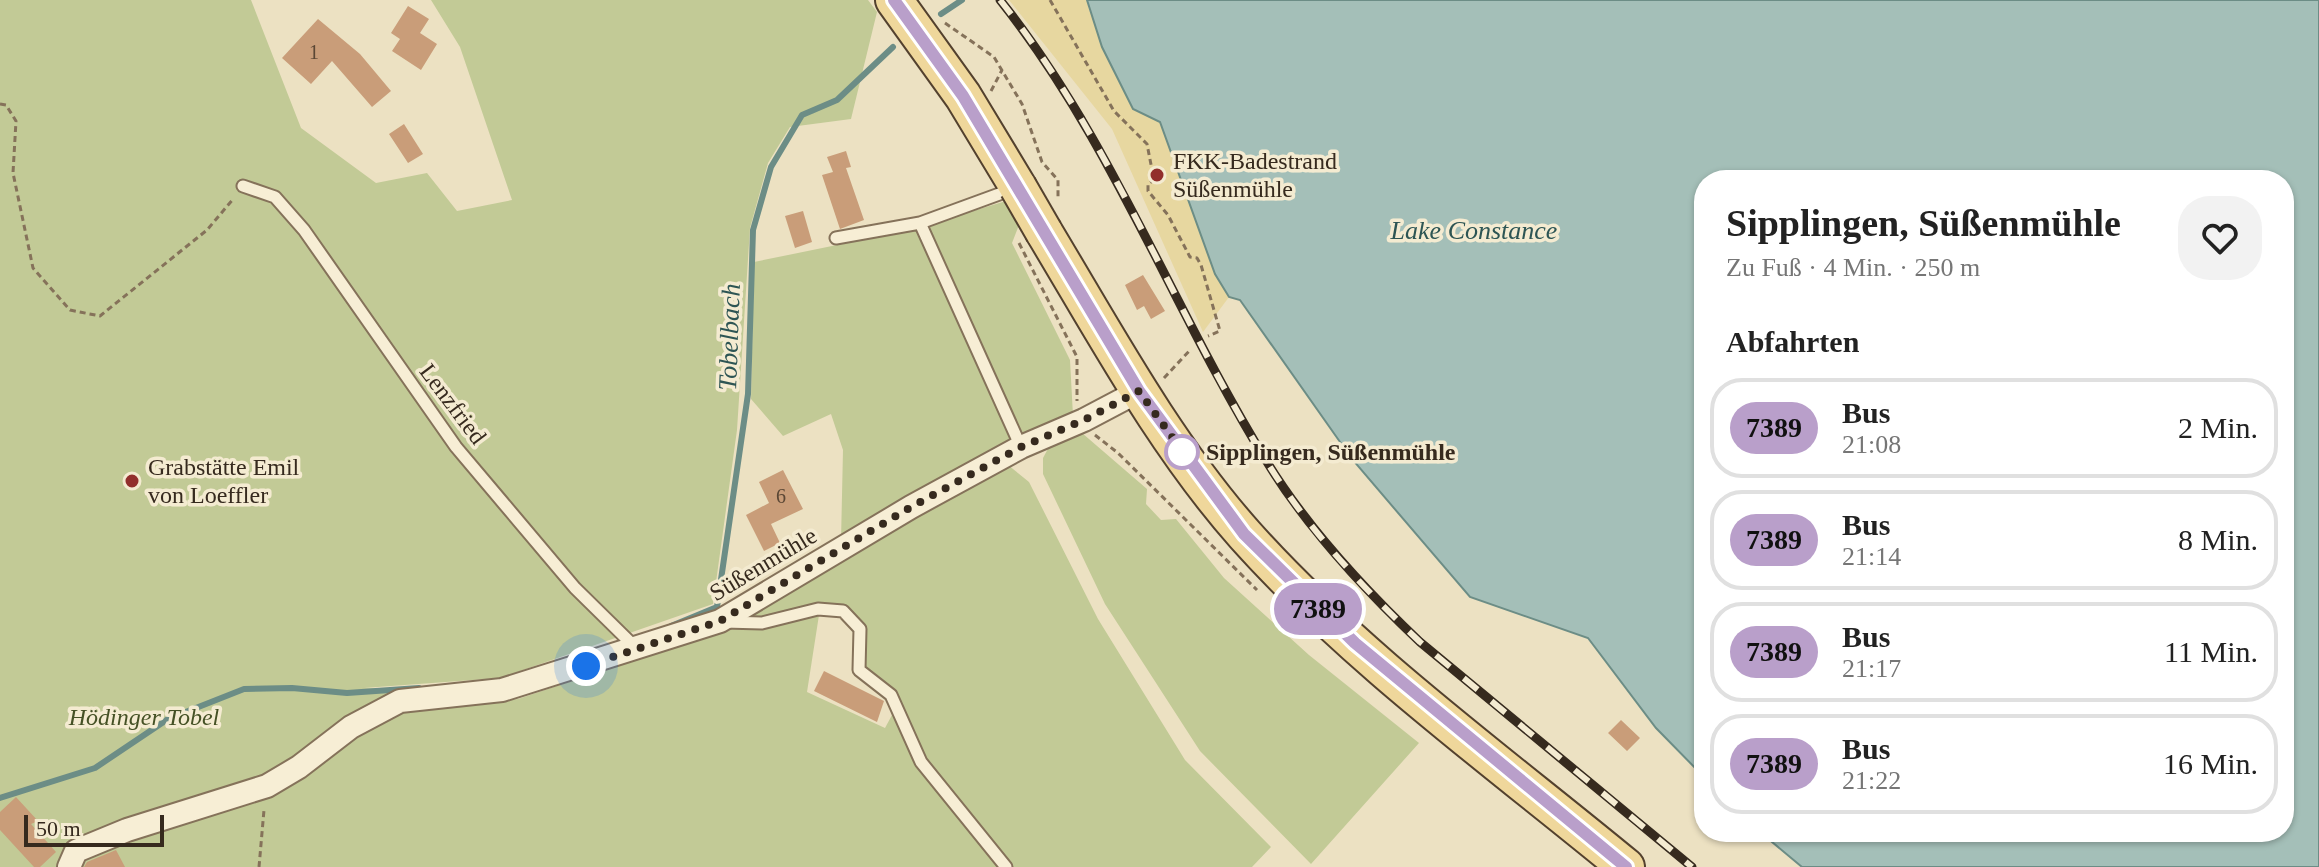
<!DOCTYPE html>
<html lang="de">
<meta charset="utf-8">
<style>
body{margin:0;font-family:"Times New Roman",serif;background:#f2f2f2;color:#222;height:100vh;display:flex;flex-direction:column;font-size:30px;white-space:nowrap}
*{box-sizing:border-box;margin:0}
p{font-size:26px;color:#767676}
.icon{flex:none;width:44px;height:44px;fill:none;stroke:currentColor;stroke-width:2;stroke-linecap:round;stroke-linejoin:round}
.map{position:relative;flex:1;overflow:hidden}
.drawer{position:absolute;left:1694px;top:170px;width:600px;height:672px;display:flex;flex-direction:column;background:#fff;border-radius:32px;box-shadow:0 2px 6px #0004}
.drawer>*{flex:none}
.badge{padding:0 16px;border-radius:26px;font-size:28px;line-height:52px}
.scale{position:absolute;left:24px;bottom:20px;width:140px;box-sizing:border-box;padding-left:8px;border:4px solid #362a1e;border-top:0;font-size:22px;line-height:28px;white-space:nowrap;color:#362a1e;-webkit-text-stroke:6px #f4ebd1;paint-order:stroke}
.you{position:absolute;width:40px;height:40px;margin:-20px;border:6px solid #fff;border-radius:50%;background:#1a73e8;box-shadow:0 0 0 12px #1a73e833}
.map>.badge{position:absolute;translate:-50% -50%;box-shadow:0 0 0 4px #fff}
h2{padding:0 32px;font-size:30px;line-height:72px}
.round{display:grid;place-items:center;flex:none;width:84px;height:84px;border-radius:32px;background:#f2f2f2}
.head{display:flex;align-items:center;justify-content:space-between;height:136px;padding:0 32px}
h1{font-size:38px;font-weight:700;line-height:60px}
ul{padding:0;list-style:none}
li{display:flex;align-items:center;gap:24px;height:100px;margin:0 16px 12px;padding:0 16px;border:4px solid #e0e0e0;border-radius:32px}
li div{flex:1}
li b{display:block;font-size:30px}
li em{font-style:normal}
li .badge{min-width:88px;font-weight:700;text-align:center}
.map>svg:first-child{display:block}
</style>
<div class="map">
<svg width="2319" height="867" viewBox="0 0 2319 867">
<rect width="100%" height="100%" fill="#ece1c2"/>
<path fill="#c2ca96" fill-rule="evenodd" d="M0,0H251L301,128L376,183L427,173L457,211L512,200L460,47L431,0H868L877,12L851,119L790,127L768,163L750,228L737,430L713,604L500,678L364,688L420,689L359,731L405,712L518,699L686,643L1008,465L1029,482L1098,619L1185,760L1271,847L1252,867H0ZM819,615L842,617L854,632L853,672L887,696L892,715L885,728L807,692Z
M1006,201L1019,225L1012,243L1070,360L1073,416L841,541L843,450L831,414L783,436L751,399L754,262L910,230Z
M1082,433L1147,489L1146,504L1161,520L1176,519L1224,578L1309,655L1419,743L1311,864L1200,751L1105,604L1043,474V458L1050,445Z"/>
<path fill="#e7d7a0" d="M1009,0H1087L1089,10L1160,121L1215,274L1229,297L1203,332L1112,129Z"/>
<path fill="#a4bfb8" stroke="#6c8d86" stroke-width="2" d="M1087,0H2319V867H1802L1760,832H2284V180H1704V777L1656,728L1588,638L1470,597L1352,459L1240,300L1229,297L1215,274L1160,122L1133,109L1102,47Z"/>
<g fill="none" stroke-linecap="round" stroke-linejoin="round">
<path stroke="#6c8d86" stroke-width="6" d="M941,14L962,0
M671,626L717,607L748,394L753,230L771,167L802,115L837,100L893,47
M0,798L95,768L168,719L244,689L292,688L347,693L419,688"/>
</g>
<path fill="#c99d79" d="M408,6L429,19L420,33L437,44L421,70L392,51L400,39L391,33Z
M318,19L360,54L391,91L372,107L332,61L311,84L282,58Z
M404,124L423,154L408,163L389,134Z
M846,151L851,167L846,168L864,220L840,229L822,175L833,172L827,157Z
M803,211L812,242L795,248L785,216Z
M1143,275L1165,311L1151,319L1144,306L1137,310L1125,285Z
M783,470L803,509L771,524L780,543L764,551L746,515L769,503L759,482Z
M824,671L884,701L877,722L814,691Z
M1621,720L1640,738L1627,751L1608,733Z
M16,797L38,821L31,824L56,852L40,867H34L0,830V812Z
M116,850L125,867H84L87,862Z"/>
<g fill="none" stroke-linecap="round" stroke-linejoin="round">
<g stroke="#85725a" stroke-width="15">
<path id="lane" d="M243,186L275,197L304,230L456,447L575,588L636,648
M920,223L1013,189
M836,238L920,223L1021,447
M724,622L762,623L818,609L843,611L860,629L859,670L891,695L921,762L1006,867"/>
</g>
<g stroke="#85725a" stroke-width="26">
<path id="street" d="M69,867L76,851L127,830L267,786L299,767L351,727L400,701L502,690L720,621L911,507L1021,447L1084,420L1139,391"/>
</g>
<g stroke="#53412e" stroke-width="40">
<path id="primary" d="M894,0L963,96L1018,187
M1044,232C1106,335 1165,445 1245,535C1354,657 1500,763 1626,867"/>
</g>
<path stroke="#85725a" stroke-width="3" stroke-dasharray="6 4" stroke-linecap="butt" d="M1050,0L1114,111L1147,144L1154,180L1148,184V191L1168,215L1190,257L1197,258L1201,265L1220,331L1208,336
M945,23L994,57L1022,104L1042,162L1058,180V199
M991,91L1002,70
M0,104L6,105L16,121L13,173L33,268L70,310L100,316L207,230L234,198
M1019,243L1077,357V401
M1164,378L1191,349
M1095,435L1118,453L1257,590
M259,867L264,810"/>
<use href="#lane" stroke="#f7eed5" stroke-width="11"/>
<use href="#street" stroke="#f7eed5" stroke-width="22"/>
<use href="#primary" stroke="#efd79b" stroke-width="36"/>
<g stroke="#362a1e" stroke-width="9">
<path id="rail" d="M1000,0C1112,140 1173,310 1267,462C1308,529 1363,588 1420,642L1692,867"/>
</g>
<use href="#rail" stroke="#f4ebd1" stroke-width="6" stroke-dasharray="18" stroke-linecap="butt"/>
<g stroke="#53412e" stroke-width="40" stroke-linecap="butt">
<path id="primary-bridge" d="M1018,187L1044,232"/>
</g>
<use href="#primary-bridge" stroke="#efd79b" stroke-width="36"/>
</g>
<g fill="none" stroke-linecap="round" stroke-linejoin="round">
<g stroke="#fff" stroke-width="18">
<path id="line" d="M894,0L963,96L1139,391L1244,534L1355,643L1626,867"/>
</g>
<use href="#line" stroke="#b99fca" stroke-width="12"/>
<path stroke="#362a1e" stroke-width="8" stroke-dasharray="0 14.4" d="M586,666L720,621L911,507L1021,447L1084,420L1139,391L1187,458L1182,452"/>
</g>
<g fill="#922f2c" stroke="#f4ebd1" stroke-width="3">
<circle cx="1157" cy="175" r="8"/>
<circle cx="132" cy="481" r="8"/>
</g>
<circle fill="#fff" stroke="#b99fca" stroke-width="4" cx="1182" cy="452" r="16"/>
<g text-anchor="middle" stroke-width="7" stroke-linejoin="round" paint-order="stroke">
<g font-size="20" fill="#5b4735">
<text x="314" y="59">1</text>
<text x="781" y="503">6</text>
</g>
<g font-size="24" fill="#362a1e" stroke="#f4ebd1" text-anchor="start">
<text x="1173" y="169">FKK-Badestrand<tspan x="1173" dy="28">Süßenmühle</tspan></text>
<text x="148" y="475">Grabstätte Emil<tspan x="148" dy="28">von Loeffler</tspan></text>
</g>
<g font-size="24" fill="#362a1e" stroke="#f4ebd1">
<text transform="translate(453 404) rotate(53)" y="8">Lenzfried</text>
<text transform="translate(763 564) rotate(-31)" y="8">Süßenmühle</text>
</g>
<g font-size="24" font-weight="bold" fill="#362a1e" stroke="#f4ebd1" text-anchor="start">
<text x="1206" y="460">Sipplingen, Süßenmühle</text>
</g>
<g font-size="24" font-style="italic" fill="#455125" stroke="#f4ebd1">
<text x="144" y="725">Hödinger Tobel</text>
</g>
<g font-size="26" font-style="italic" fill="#2d5554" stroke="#f4ebd1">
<text x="1474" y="239">Lake Constance</text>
<text transform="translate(729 337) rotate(-88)" y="9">Tobelbach</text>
</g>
</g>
</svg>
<div class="scale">50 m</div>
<div class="you" style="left:586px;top:666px"></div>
<b class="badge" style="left:1318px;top:609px;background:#b99fca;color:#111">7389</b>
<section class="drawer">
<div class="head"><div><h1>Sipplingen, Süßenmühle</h1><p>Zu Fuß · 4 Min. · 250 m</p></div><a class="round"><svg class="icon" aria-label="heart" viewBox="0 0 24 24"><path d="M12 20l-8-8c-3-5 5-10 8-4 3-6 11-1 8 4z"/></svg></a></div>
<h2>Abfahrten</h2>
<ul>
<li><span class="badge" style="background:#b99fca;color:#111">7389</span><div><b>Bus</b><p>21:08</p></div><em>2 Min.</em></li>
<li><span class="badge" style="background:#b99fca;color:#111">7389</span><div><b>Bus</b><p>21:14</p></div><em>8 Min.</em></li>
<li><span class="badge" style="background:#b99fca;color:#111">7389</span><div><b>Bus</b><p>21:17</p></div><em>11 Min.</em></li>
<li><span class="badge" style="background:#b99fca;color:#111">7389</span><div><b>Bus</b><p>21:22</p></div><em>16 Min.</em></li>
</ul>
</section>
</div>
